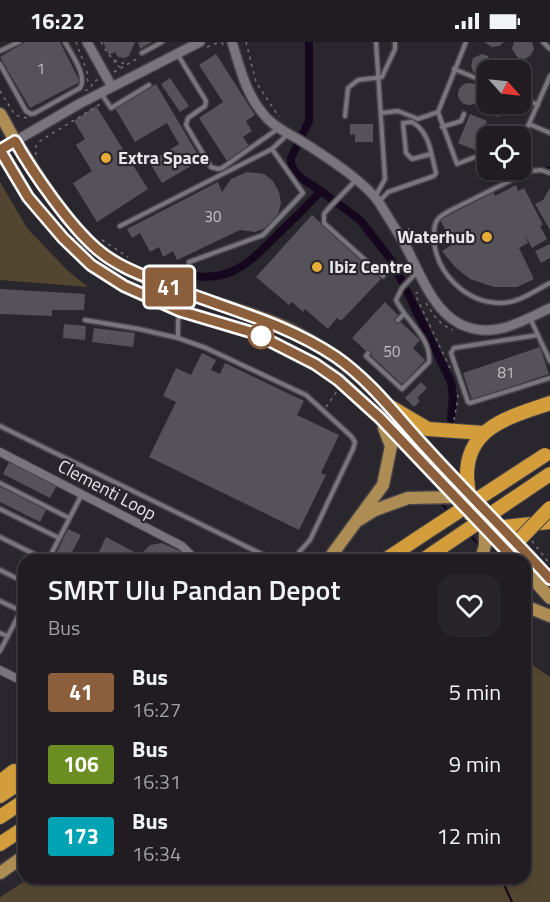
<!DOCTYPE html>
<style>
body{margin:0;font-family:"Titillium Web",sans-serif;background:#28252a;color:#f1f3f6;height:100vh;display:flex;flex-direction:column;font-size:22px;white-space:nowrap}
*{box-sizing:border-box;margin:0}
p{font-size:20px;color:#a2a1a5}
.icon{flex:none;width:33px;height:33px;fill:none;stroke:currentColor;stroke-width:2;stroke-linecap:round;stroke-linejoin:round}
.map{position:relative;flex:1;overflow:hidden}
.details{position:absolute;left:18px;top:512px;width:513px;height:330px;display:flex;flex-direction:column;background:#201c22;border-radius:18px;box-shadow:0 2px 4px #0004,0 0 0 2px #3d3a40}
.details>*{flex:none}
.badge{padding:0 12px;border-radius:4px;font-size:21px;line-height:39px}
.needle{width:39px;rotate:117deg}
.controls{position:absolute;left:477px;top:18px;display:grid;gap:12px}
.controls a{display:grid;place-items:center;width:54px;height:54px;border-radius:12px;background:#201c22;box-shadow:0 2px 4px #0004,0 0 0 2px #3d3a40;font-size:30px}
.map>.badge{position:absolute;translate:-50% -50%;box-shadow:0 0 0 3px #fff}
.round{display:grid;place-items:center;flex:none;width:63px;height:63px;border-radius:18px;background:#28252a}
.overview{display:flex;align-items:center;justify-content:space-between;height:102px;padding:0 30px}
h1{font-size:28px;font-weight:600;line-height:45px}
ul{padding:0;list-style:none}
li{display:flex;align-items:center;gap:18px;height:72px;padding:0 30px}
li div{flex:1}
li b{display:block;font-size:22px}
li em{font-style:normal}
li .badge{min-width:66px;font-weight:700;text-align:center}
.status{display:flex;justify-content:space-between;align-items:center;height:42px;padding:0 30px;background:#201c22;direction:ltr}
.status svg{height:16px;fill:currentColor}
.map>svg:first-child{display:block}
</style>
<div class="status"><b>16:22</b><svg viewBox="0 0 49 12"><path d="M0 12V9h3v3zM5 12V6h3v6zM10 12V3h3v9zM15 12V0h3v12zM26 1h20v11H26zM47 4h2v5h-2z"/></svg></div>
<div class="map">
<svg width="550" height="860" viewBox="0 0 550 860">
<rect width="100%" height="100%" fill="#2a262d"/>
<path fill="#524631" d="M0,140L27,186L67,228L88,245L0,238Z
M525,618L550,635V860H0V855L30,836H525Z"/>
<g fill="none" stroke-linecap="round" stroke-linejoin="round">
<path stroke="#15071e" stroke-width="2" d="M548,125L550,126
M440,460L448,469
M470,493L481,505
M501,836L512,860"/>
<path stroke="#15071e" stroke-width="8" d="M321,149L360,178L392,219L451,340L453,356L451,377
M172,231C228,242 241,229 278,192C293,178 307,164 321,149C308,140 290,133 291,116L309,79V0"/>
</g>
<path fill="#565259" d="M25,0H60L80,40L30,66L0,15Z
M103,0H135L129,14L124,16L118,15L115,10L109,13Z
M138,0H152L140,7Z
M484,0H504L499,4L492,5Z
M514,0H532L534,7L531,13L525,17L518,16L512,7Z
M216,12L255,73L246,79L252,89L243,95L249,104L227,119L199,76L223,60L199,23Z
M482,12L488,14L492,24L487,32L480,34L473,30L471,23L473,16Z
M511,24L515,25L521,28H503Z
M170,36L189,64L180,70L161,42Z
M458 52a11 11 0 1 1 22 0a11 11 0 1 1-22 0Z
M156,42L201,118L162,141L151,123V119L179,102L167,81L135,100L115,66Z
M487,62H508V68L503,74L496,75L490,71Z
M96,64L148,147L97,180L73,141L92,129L76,103L85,97L74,79Z
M470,72L487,79L475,108L458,101Z
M350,82H373V100H355V92L350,93Z
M247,130L264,132L273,139L279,150L281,161L278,173L266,186L255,190L240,188L177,218L173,209L163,215L159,205L150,210L140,191L132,196L127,187L218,140L222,150L231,137Z
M516,143L518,149L524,146L543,183L540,184L547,197L532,206L525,193L528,201L519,206L534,237L517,245H494L470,237L455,225L442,209L453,202L440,178L493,150L495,154Z
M550,146V188L535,162L543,158Z
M312,173L381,237L341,279L337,276L328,287L305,267L303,270L292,260L289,263L256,235Z
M550,202V216L541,221L535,209Z
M0,247L85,252L84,268H52V274L0,272Z
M385,260L399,274L397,277L420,298L413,306L425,318L403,343L352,296Z
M64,282L86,284L85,298L63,296Z
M94,286L135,291L133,305L92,300Z
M540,305L549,332L472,358L463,331Z
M202,311L216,318L211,328L220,332L225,321L304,359L297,373L339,393L321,431L326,433L299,488L149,415L176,360L163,354L176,326L191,333Z
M421,340L427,346L417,356L420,359L414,365L405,356Z
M10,418L57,443L50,456L3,432Z
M0,441L47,466L40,480L0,460Z
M68,487L81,493L69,516L57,510Z
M106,495L140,513L150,503L162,501L182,510L189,518H169L160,514L152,518H95Z"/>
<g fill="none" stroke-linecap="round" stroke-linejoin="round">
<g stroke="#464348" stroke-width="7">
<path id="service" d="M466,0L438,70L457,122L488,110
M543,0L550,7
M0,9L19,0
M142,11L162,0
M178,13L206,59L205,64L188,76L186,83L211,125L218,127L222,126L279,86
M0,22L26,69L31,72L35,71L80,46C88,34 71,12 65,0
M454,27L488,41
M101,51L111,66L149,43
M520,55L538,63
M381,71L398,69L418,77L438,70
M345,74L348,46L358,38L382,35L395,7V0
M529,82L550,91
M442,85L461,79L464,72
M520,97L529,82L550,34
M550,131L541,128L530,129L449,169C446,171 440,174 438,177C433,182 434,193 434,199C437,232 466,260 499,261C517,262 534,249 550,241
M355,139L328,167L324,172V181L383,234
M375,155L385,137L376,0
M379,160L388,150L434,134L436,131C431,112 430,90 412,80L403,81L406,111L412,117L431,112
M120,184L272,107L288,92
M189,220L263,193L303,151L272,107
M530,276L550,319
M85,278L139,287L178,296L206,306L306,353L351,394L355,400L353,407L310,498L292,518
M398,278L404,272
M538,293L454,306L451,311L468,360L470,361L550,336
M178,296V279L186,253
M368,311L366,314L402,347L429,320C432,296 405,278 396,258L402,246L418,229
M0,384L274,518
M0,441L69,476
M0,467L59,496
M0,495L46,518
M48,518L82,452
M0,528L24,540
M0,559L21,569
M0,591L8,594
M0,609L24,563"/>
</g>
<g stroke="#464348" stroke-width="10">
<path id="minor" d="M0,410L182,504L196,518
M0,628L24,640"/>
</g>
<g stroke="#464348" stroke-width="12">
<path id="tertiary" d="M87,0L112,45
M232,0C240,26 246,53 265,74C273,84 287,91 298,97C322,112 365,139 380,162C388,175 396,188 404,201C419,228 431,267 460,282C492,298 521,280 550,266
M0,108L79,62L200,0"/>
</g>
<g stroke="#464348" stroke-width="15">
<path id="primary" d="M0,72C8,85 14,99 23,111C43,143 69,184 98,208C144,246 221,259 277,282C297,290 318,303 336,315C372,341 399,376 428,408C468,452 510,493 550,537
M0,107L28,155L63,196L91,223L124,244L180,269L254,291L315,322L338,337L380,376L515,518
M359,478L375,468L408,456L457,455
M328,518L383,443L391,404L384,386
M481,518L485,503V484
M525,528L550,556
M525,564L550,574
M0,831L24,814"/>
</g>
<g stroke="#464348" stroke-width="16">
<path id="motorway" d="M389,364L428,387L484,391
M471,473C470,460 468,448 467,435C466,384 511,375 550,361
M485,487L550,480
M385,518L424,492
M423,518L436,509
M0,740L14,729
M0,754L24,738
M0,775L24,759
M0,802L24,786"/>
</g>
<path stroke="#747177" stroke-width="1.5" stroke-dasharray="3 4.5" stroke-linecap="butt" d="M76,0L85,24
M101,0C107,11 113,22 127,21
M222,0L224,5
M246,0L256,40L279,75
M207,5L220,0
M114,18L116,23L120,25
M87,29L88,42
M114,30L140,15
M0,49L15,73L27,76
M85,49L91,45L93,40L99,37
M36,113L35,106L40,99L102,61
M407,188L412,185
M102,198L128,215
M418,250L415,252L450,326
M426,261C433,273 440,283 453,288
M326,365L337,349
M454,378L458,357L457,348
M532,499L549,521"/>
<use href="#service" stroke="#79757c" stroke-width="4"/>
<use href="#minor" stroke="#79757c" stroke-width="8"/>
<use href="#tertiary" stroke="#79757c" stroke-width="9"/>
<use href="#primary" stroke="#ae8d54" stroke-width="12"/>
<use href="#motorway" stroke="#d29d3a" stroke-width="14"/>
<g stroke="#464348" stroke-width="16" stroke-linecap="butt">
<path id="motorway-bridge" d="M424,492L545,413
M436,509L550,432
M500,518L550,466"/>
</g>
<use href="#motorway-bridge" stroke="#d29d3a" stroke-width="14"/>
</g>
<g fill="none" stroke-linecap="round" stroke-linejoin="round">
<g stroke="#fff" stroke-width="14">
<path id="line" d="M515,518L380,376L338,338L315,322L254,291L180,269L124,244L91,223L63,196L28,155L0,108L15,99C33,131 70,184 97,207C114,222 136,231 157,239C217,265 281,278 336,315C372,340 398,376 428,408C468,452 510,493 550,537"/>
</g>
<use href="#line" stroke="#8b5e3c" stroke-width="9"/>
</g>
<g fill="#e7ac37" stroke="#2a262d" stroke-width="2">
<circle cx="106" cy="116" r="6"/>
<circle cx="487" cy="195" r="6"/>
<circle cx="317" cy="225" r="6"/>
</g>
<circle fill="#fff" stroke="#8b5e3c" stroke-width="3" cx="261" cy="294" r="12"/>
<g text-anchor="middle" stroke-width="4.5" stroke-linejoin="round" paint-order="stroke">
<g font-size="15" fill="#c4c2c6">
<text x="41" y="32">1</text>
<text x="213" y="180">30</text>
<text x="392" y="315">50</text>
<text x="506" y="336">81</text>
</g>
<g font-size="18" font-weight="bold" fill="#e9e7eb" stroke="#2a262d" text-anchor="start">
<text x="118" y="122">Extra Space</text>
<text x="475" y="201" text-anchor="end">Waterhub</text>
<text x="329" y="231">Ibiz Centre</text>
</g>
<g font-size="18" fill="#e9e7eb" stroke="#2a262d">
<text transform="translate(107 448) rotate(28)" y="6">Clementi Loop</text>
</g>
</g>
</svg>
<div class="controls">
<a><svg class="needle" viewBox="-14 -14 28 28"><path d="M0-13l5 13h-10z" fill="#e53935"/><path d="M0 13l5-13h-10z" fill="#a2a1a5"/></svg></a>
<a><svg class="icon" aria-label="locate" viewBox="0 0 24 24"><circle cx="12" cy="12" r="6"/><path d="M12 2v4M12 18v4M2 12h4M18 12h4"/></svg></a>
</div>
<b class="badge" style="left:169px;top:245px;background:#8b5e3c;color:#fff">41</b>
<section class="details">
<div class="overview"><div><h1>SMRT Ulu Pandan Depot</h1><p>Bus</p></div><a class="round"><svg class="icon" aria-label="heart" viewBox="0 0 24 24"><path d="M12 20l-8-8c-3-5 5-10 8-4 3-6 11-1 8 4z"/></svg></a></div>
<ul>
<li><span class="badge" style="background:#8b5e3c;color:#fff">41</span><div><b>Bus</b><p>16:27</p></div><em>5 min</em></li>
<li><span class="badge" style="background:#6b8e23;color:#fff">106</span><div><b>Bus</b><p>16:31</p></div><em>9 min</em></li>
<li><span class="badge" style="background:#00a3b4;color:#fff">173</span><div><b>Bus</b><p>16:34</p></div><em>12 min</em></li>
</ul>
</section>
</div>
